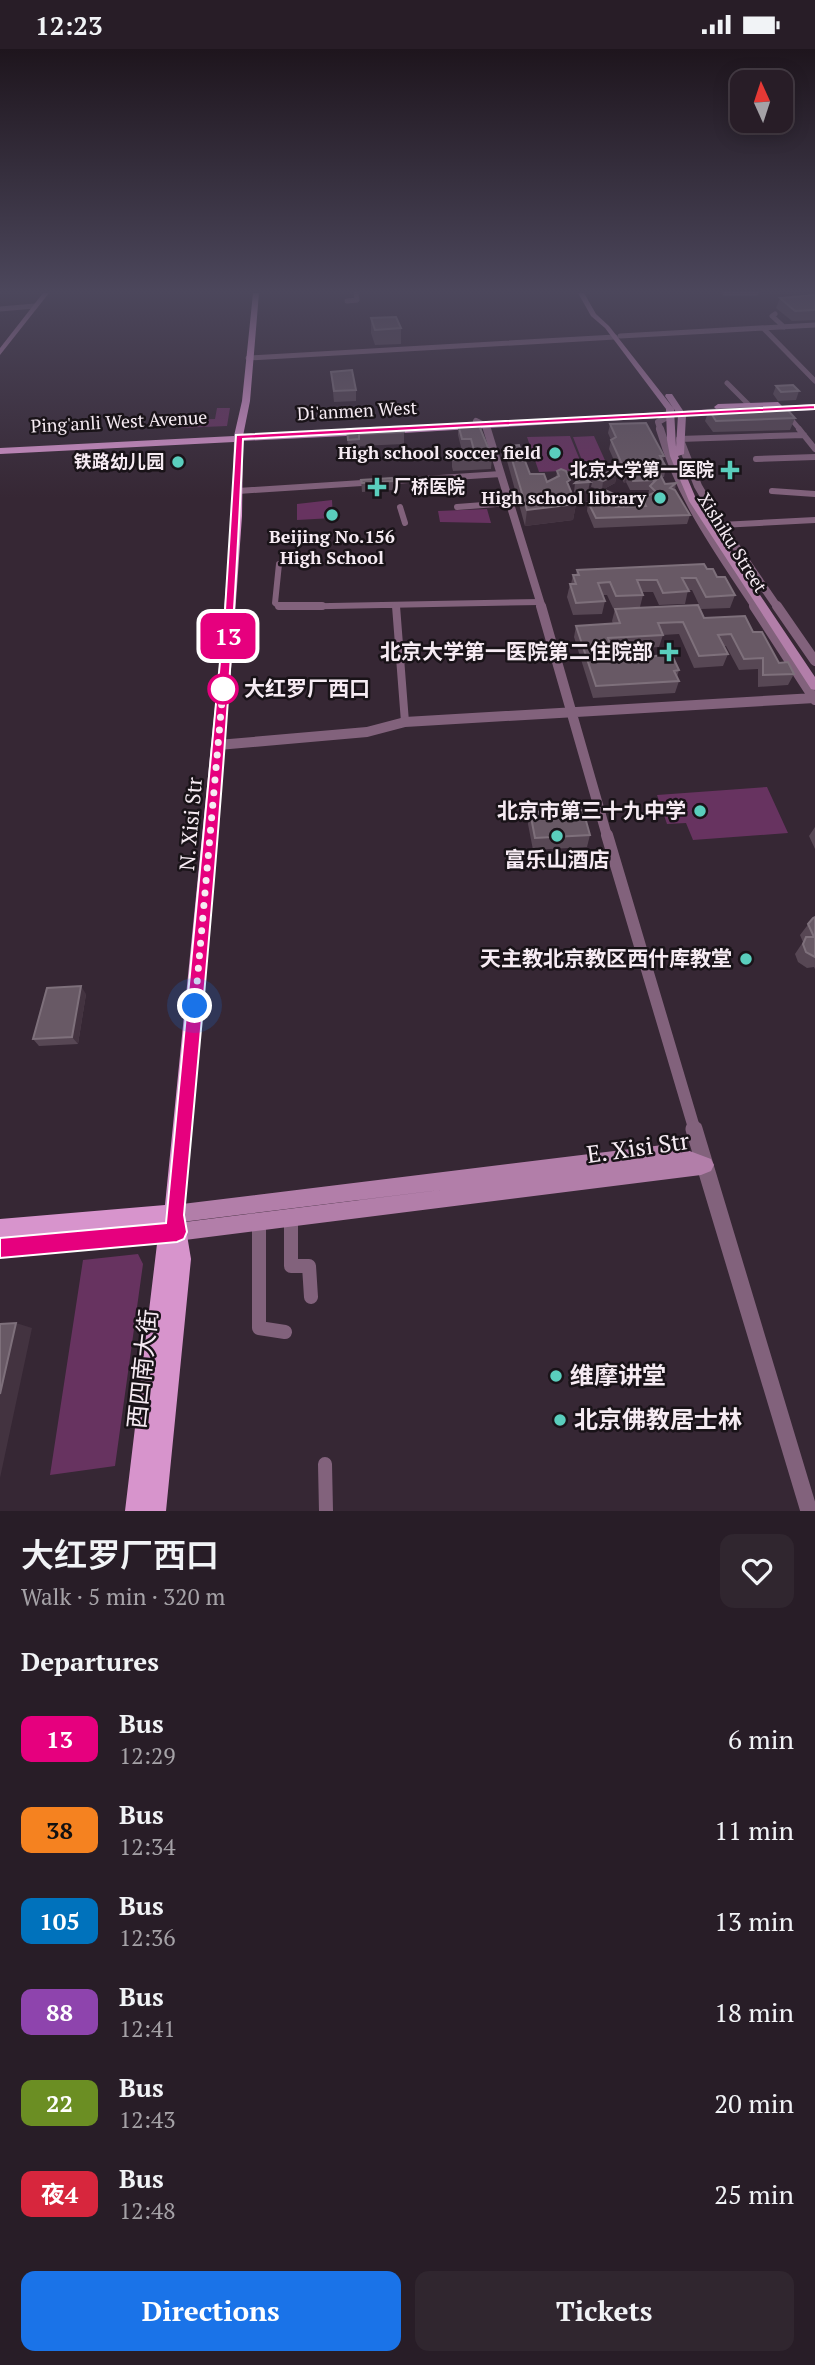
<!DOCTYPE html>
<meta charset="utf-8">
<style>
body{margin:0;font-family:"PT Serif","Noto Sans SC",serif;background:#30262f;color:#f1f3f6;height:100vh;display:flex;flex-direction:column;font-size:26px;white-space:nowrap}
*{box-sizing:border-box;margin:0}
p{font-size:23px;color:#a5a2a7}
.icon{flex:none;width:38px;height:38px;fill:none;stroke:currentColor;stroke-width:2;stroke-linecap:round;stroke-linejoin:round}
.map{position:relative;height:1462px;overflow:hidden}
.details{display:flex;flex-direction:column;background:#281d27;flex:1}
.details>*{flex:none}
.badge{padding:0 14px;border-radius:10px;font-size:24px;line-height:46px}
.needle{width:46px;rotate:357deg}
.buttons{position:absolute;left:730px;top:21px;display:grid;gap:14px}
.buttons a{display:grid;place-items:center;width:63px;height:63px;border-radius:14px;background:#281d27;box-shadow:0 4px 18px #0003,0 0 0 2px #443b44;font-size:35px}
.you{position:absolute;width:35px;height:35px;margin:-18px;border:5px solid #fff;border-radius:50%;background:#1a73e8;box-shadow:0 0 0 10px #1a73e833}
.map>.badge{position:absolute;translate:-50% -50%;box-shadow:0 0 0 4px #fff}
h2{padding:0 21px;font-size:26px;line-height:63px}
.round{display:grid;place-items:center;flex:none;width:74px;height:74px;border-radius:14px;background:#30262f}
.head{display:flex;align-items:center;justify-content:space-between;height:119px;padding:0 21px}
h1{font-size:33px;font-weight:600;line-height:52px}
.action{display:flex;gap:14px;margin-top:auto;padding:14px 21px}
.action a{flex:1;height:80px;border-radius:14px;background:#1a73e8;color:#fff;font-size:28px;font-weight:600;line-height:80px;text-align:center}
.action a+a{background:#30262f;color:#f1f3f6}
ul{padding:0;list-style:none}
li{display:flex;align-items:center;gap:21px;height:91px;padding:0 21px}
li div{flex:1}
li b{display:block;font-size:26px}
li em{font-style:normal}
li .badge{min-width:77px;font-weight:700;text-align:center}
.status{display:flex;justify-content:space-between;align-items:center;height:49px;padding:0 35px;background:#281d27;direction:ltr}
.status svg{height:19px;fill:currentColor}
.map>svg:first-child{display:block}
</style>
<div class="status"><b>12:23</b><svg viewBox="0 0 49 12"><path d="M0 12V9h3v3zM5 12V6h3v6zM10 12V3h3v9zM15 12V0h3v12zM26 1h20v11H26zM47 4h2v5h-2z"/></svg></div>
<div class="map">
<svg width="815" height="1462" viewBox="0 0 815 1462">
<rect width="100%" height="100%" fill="#362734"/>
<path fill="#673360" d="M217,359H230L227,377L181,379L183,371L215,370Z
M570,387L584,421L539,423L527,388Z
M594,387L608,418L585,419L573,388Z
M332,451L333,469L297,471V455Z
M487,460L491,474L440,473L438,462Z
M767,738L788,784L693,791L686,774L667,775L657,746Z
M138,1205L143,1215L115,1417L50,1426L83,1211Z"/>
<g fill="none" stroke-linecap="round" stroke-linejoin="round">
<path stroke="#82627c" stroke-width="5" d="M725,244H756
M347,252L357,251L356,244
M0,260L35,257
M775,265L772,267L784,278
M763,279L815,332
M620,287L815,276
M248,309L615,288
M727,334L750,357
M786,364L801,382"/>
<path stroke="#82627c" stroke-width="6" d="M799,380L815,400
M679,390L804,386
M756,410L815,408
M238,442L501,425
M772,442L815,445
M400,458L405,474
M457,458L510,454
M721,476L815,471
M279,515L275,554L280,558L540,553
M396,556V559"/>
<path stroke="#82627c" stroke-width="8" d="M279,557H322
M396,557L405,673"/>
<path stroke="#82627c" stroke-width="14" d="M291,1168V1217H309L311,1248
M259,1172V1279L285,1283
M325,1415L326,1462"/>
<path stroke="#82627c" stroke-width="6" d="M476,372L486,377L488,382
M661,382L658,373L671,366"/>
<path stroke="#82627c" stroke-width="8" d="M487,380L542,559
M660,380C681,451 716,498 756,559
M680,391L698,437L721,476L778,559"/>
<path stroke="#82627c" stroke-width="10" d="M541,557L607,787
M754,557L815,651
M777,557L815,612
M218,696L367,683L405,673L815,649"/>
<path stroke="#82627c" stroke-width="12" d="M607,786L695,1082"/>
<path stroke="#82627c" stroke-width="17" d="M694,1080L809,1462"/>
<path fill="#b27ea9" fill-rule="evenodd" d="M43,244H49L0,306V299Z
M578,244H584L596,265L609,277L674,360L676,398L678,366L665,347L666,345H672L686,366L684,405L678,407L697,452L815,628V641L811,640L689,452L670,407L667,391L666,360L605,279L591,267Z
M671,1095L711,1110L714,1116L711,1122L701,1126L177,1192L171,1189L168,1183L171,1177L177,1174L456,1139L174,1174L168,1171L165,1165L168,1159L174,1156Z"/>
<path fill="#d794cc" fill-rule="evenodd" d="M253,244H259L250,352L243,387L366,380L370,383L366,386L243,392L242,467L232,608L184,1168L191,1210L166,1462H125L157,1195L0,1209V1170L165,1156L220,608L232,467L234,393L0,405V399L234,387L242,352Z
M778,353L782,357L815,355V361L770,363L766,359L728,360V364L725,365L386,385L382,382L386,379L716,360L714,358L718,355Z"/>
</g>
<path fill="#574754" d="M815,246V271L792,272L776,259L780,249Z
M371,269L401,279V295L375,296L371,284Z
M331,323L356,341V352L334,353Z
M776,337L799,342L796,351L778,352L773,345Z
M709,361L795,369L790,381L713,383L705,372Z
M458,375L492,408L491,420L453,422L452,418V406L471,405L470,401L462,402L458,386Z
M610,375L664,407L663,412L666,418L664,428H661L665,435L676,434L675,441L690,466L687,475L594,479L587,462L588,453L599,452L621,448L619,457H640L642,449L648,446L649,441H630L626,433L624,434L609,400L611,391L608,384Z
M404,377V395L360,397V402L348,403L347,380Z
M508,397L530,425L547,433L556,429L557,422L569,438L576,455L573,471L525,477L507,412Z
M617,425L615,434L602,441L591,438L593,429Z
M361,431L393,432V441L362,443Z
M590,433L588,442L574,443L575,434Z
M707,520L717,528L735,546L730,559L701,560L692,541H688L685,555L659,556L653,543H642L643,546L640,558L613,559L607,546H603L605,552L602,565L573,566L567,548L570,535H571L573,526H576L577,521Z
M615,560L704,569L753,583L779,614L794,625L788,636L758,638V620L739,621L726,597H724L728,605L723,617L694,619L679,585L663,586L659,598L612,601L615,609L679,621L677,628L679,632L675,644L593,649L574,588L576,577L613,575L612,572Z
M530,763L590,786L587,798L533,801L528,775Z
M815,778V800L809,787Z
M815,868V920L814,918L807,919L798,913L795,905L803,893L800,886L813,869Z
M86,945L78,995L39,997L33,990Z"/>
<path fill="#433340" d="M629,423L626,433L624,434L626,424Z
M617,425L615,434L602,441L603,432Z
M576,455L573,471L525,477L527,461Z
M81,937L86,945L78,995L72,988Z
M16,1274L32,1279L0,1429V1345Z"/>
<path fill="#685965" stroke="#7e707b" stroke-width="2" d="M815,246V261L795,262L780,249Z
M396,268L401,279L375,281L371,269Z
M352,321L356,341L334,342L331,323Z
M793,336L799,342L781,343L776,337Z
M785,358L795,369L716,372L709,361Z
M478,374L492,408L453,411L452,406L475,405L471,390H462L458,375Z
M646,374L664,407H660L666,418L657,419L665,435L676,434L670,439L675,441L690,466L596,469L588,453L599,452L605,441L621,448L616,458L646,457L642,449L656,443L650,437L656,431L633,432L629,423L626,424L611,391L616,388L610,375Z
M404,377V383L359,385V390L348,391L347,380Z
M519,396L530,425H544L547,433L559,427L557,422L561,420L566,422L570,431L567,433L576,455L527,461L508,397Z
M608,423L617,425L603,432L593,429Z
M582,428L590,433L575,434Z
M392,429L393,432L362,434L361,431Z
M704,515L707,520H713L717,528H725L735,546L706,548L696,529H682L689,542L663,544L657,531H637L643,546L616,547L610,533L598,534L605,552L576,554L570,535H576L573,526H579L577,521Z
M698,556L704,569L745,567L753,583H762L779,614L788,613L794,625L763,626V609L744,610L731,585L718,586L728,605L699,607L683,573L658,574L663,586L608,589L615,609L672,606L679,621L674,622L679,632L596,637L576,577L620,574L615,560Z
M583,761L590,786L535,789L530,763Z
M815,868V908L806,903L803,895L806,888H814L808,875L813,869Z
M81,937L72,988L33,990L47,939Z
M16,1274L0,1345V1275Z"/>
<linearGradient id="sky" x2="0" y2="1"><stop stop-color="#1e151d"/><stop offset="0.54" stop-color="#4c475c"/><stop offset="1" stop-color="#4c475c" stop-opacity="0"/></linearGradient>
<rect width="815" height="449" fill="url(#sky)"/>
<path fill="#e6007e" stroke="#fff" stroke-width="2" d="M815,356V360L243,390C232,649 208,907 184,1166L187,1183L184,1190L177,1193L0,1209V1189L166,1174L225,561L236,386Z"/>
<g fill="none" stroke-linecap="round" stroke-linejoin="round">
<path stroke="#f6ebf3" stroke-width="7" stroke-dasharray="0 12.6" d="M195,957L223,640"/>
</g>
<g fill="#5acebd" stroke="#191318" stroke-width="2.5">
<circle cx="555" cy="404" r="7"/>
<circle cx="178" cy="413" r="7"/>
<path d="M726.5 410.5h7v7h7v7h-7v7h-7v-7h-7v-7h7z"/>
<path d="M373.5 427.5h7v7h7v7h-7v7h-7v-7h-7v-7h7z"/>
<circle cx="660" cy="449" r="7"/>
<circle cx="332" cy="466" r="7"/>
<path d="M665.5 592.5h7v7h7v7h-7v7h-7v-7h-7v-7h7z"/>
<circle cx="700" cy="762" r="7"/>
<circle cx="557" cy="787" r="7"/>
<circle cx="746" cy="910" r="7"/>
<circle cx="556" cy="1327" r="7"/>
<circle cx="560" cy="1371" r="7"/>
</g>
<circle fill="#fff" stroke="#e6007e" stroke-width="3.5" cx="223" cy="640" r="14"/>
<g text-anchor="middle" stroke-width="5" stroke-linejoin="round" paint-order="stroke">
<g font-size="18" fill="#f6ebf3" stroke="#191318">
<text transform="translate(357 362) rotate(-3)" y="6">Di'anmen West</text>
<text transform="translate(119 373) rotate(-3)" y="6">Ping'anli West Avenue</text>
<text transform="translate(732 494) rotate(58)" y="6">Xishiku Street</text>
</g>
<g font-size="18" font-weight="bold" fill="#f6ebf3" stroke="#191318" text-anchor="end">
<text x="541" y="410">High school soccer field</text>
<text x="164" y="419">铁路幼儿园</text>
<text x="714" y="427">北京大学第一医院</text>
<text x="393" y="444" text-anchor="start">厂桥医院</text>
<text x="646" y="455">High school library</text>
<text x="332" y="494" text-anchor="middle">Beijing No.156<tspan x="332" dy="21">High School</tspan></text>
</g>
<g font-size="21" font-weight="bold" fill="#f6ebf3" stroke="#191318" text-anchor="end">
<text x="653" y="610">北京大学第一医院第二住院部</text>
<text x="686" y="769">北京市第三十九中学</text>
<text x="557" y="818" text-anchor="middle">富乐山酒店</text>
<text x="732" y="917">天主教北京教区西什库教堂</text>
</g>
<g font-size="21" font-weight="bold" fill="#f6ebf3" stroke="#191318" text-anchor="start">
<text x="244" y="647">大红罗厂西口</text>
</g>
<g font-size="21" fill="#f6ebf3" stroke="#191318">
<text transform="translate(191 775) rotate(-85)" y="7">N. Xisi Str</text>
</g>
<g font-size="24" fill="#f6ebf3" stroke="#191318">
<text transform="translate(638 1099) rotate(-8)" y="8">E. Xisi Str</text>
<text transform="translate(143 1320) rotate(-84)" y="8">西四南大街</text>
</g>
<g font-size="24" font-weight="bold" fill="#f6ebf3" stroke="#191318" text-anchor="start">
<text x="570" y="1335">维摩讲堂</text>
<text x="574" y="1379">北京佛教居士林</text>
</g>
</g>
</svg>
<div class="buttons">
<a><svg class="needle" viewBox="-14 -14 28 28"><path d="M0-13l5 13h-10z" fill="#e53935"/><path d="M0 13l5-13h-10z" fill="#a5a2a7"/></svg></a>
</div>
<div class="you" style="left:195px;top:957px"></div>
<b class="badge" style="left:228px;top:587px;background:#e6007e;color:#fff">13</b>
</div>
<section class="details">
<div class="head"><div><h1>大红罗厂西口</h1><p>Walk · 5 min · 320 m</p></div><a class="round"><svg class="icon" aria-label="heart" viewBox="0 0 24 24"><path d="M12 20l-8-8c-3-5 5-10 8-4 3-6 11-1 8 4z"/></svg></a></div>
<h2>Departures</h2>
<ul>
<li><span class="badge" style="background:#e6007e;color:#fff">13</span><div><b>Bus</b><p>12:29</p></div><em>6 min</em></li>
<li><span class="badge" style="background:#f58220;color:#111">38</span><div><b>Bus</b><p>12:34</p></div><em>11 min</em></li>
<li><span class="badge" style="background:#0072bc;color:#fff">105</span><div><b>Bus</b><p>12:36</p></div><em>13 min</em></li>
<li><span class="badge" style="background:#8e44ad;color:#fff">88</span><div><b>Bus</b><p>12:41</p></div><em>18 min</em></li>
<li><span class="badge" style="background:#6b8e23;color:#fff">22</span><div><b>Bus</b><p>12:43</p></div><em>20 min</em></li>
<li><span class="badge" style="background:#d7263d;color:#fff">夜4</span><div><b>Bus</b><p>12:48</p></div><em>25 min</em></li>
</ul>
<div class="action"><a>Directions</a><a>Tickets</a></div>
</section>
